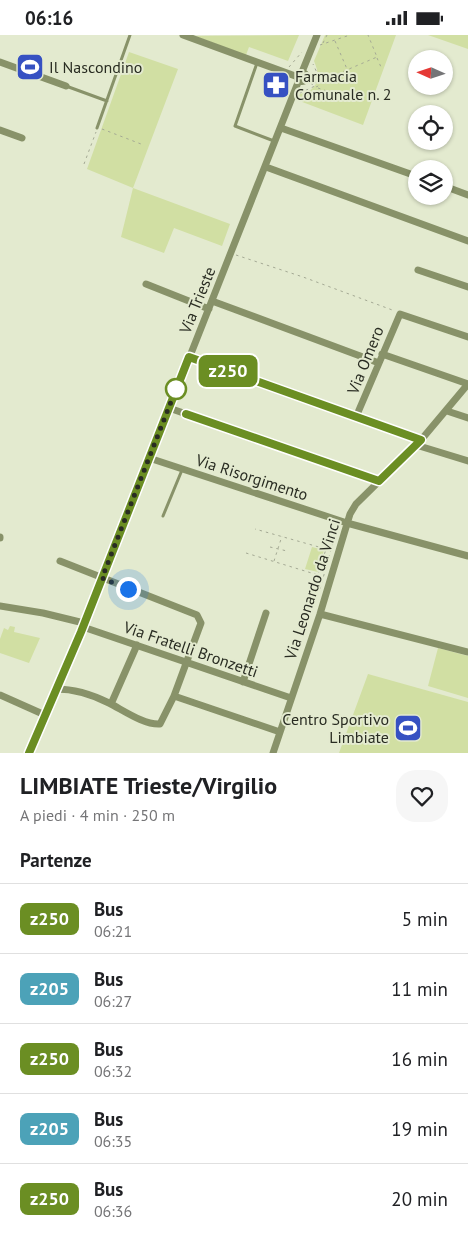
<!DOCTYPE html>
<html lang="it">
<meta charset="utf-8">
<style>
body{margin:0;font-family:"PT Sans",sans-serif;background:#f6f6f6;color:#202124;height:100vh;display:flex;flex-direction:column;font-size:19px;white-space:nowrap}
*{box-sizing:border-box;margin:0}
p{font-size:16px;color:#757577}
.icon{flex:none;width:28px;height:28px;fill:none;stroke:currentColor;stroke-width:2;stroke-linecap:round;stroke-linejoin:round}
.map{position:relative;height:718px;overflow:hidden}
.sheet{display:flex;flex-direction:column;background:#fff;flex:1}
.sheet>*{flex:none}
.badge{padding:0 10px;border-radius:8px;font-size:18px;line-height:32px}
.needle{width:32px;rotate:273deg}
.fabs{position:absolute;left:408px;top:15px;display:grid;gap:10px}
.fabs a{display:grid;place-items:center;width:45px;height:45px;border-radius:50%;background:#fff;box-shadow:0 1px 4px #0004;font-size:25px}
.you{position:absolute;width:25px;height:25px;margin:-12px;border:4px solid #fff;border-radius:50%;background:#1a73e8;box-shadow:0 0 0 8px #1a73e833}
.map>.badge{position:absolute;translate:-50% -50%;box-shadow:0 0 0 2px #fff}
h2{padding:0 20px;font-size:19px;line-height:45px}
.round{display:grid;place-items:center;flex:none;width:52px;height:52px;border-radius:20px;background:#f6f6f6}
.summary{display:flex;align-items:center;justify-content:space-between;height:85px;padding:0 20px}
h1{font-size:24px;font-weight:800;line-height:38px}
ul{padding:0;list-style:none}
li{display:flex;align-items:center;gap:15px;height:70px;padding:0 20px;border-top:1px solid #e0e0e0}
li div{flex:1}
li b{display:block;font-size:19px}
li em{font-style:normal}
li .badge{min-width:55px;font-weight:700;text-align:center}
.status{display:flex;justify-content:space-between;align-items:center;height:35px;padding:0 25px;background:#fff;direction:ltr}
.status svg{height:14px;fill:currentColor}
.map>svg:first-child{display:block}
</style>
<div class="status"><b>06:16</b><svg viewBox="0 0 49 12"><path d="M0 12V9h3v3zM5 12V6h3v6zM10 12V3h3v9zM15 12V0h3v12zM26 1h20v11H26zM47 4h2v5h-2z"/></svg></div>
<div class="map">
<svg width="468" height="718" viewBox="0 0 468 718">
<rect width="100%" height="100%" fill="#e3eacf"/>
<path fill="#d1dfa3" d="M299,0L288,26L249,12L246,20L195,1Z
M325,0H396L363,90L297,65L300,59C319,55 321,42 314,26Z
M428,0H468V14Z
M129,17L178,34L133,153L230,189L222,211L174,193L164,218L121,202L133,153L87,134Z
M312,512L324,515L318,537L305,534Z
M10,591L15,592L14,597L40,603L29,628L0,618V604L4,593L8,595Z
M438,613L468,621V663L428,651Z
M368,639L468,667V718H339Z"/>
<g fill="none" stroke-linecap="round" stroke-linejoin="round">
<path stroke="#a4a994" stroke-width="1" stroke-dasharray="2.5 4" stroke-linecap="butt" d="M335,6L347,34
M323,8L327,0
M320,10L350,0
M377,23L381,32
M289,32L302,17
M305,45L317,52L321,46L377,22L368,0
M318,53L333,58
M300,58L315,51L318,40L313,29
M102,94L141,109
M84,129L96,97
M236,220L303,242L395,276
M270,512L287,516
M246,518L318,540L326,514L255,494
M274,526L282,501
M320,554L337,493L339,494"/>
<path stroke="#889269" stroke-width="3" d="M257,28L235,91L274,106
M66,51L107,66
M97,93L130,0
M163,481L182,435"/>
<path stroke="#889269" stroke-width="7" d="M183,0L298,42
M0,27L66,51
M302,37L317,0
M297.5 42a4.5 4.5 0 1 1 9 0a4.5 4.5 0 1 1-9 0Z
M281,93L416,141
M0,95L22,103
M266,132L468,206
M444,151L468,160
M418,235L468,252
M146,249L209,274
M212,266L379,328
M382,319L468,349
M189,322L421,405
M169,373L379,446
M447,376L468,383
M356,382L400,279L468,302
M416,410L468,426
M149,423L347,488L468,521
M0,503V502
M0,571L43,578L84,588
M320,579L468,617
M83,592L291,663
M243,647L266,578
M56,654C74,654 93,660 109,668C123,675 144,690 160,689L174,661L201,588L197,580L60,526
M0,660L45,680
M174,661L280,697
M111,669L137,610
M29,718L81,597L299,45
M273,718L320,579L350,479L356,469L421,405L468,349"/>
</g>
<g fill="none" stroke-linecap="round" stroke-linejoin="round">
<g stroke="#fff" stroke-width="11">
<path id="line" d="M29,718L81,597L189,322L421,405L379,446L186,379"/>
</g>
<use href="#line" stroke="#6b8e23" stroke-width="8"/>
<path stroke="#292c22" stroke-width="5" stroke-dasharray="0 9" d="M128,554L102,543L176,354"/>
</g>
<defs>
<g id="stadium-square" transform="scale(1.4375)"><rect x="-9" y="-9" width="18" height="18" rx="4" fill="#3651c2" stroke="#e3eacf"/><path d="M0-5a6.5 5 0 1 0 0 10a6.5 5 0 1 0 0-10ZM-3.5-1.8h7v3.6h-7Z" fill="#fff"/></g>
<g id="pharmacy-square" transform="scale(1.4375)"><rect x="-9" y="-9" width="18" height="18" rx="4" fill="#3651c2" stroke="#e3eacf"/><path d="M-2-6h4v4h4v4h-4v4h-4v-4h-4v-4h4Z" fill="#fff"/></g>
</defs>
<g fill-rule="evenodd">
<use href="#stadium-square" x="30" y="32"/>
<use href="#pharmacy-square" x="276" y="50"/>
<use href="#stadium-square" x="408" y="693"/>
</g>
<circle fill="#fff" stroke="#6b8e23" stroke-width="2.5" cx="176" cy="354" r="10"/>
<g text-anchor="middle" stroke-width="4" stroke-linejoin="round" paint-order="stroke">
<g font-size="16" fill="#292c22" stroke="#e3eacf" text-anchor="start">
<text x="49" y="38">Il Nascondino</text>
<text x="295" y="47">Farmacia<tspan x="295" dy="18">Comunale n. 2</tspan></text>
<text x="389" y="690" text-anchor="end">Centro Sportivo<tspan x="389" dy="18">Limbiate</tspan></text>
</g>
<g font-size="16" fill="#292c22" stroke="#e3eacf">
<text transform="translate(197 265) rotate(-68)" y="6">Via Trieste</text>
<text transform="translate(365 325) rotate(-68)" y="6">Via Omero</text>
<text transform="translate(252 442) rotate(18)" y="6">Via Risorgimento</text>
<text transform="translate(312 554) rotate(-72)" y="6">Via Leonardo da Vinci</text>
<text transform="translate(191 614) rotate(19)" y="6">Via Fratelli Bronzetti</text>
</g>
</g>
</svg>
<div class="fabs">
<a><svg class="needle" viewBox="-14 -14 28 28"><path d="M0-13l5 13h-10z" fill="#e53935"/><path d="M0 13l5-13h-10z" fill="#757577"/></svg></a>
<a><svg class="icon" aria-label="locate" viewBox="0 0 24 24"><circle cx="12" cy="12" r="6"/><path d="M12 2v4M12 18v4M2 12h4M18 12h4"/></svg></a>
<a><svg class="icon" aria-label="layers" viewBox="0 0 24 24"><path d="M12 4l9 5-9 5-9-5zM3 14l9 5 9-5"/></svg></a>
</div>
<div class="you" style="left:128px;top:554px"></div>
<b class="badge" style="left:228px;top:336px;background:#6b8e23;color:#fff">z250</b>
</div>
<section class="sheet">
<div class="summary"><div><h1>LIMBIATE Trieste/Virgilio</h1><p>A piedi · 4 min · 250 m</p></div><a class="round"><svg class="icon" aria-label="heart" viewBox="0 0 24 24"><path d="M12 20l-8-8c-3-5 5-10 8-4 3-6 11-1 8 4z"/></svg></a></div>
<h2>Partenze</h2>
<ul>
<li><span class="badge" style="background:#6b8e23;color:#fff">z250</span><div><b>Bus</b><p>06:21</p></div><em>5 min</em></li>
<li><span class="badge" style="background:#4ca2b8;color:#fff">z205</span><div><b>Bus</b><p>06:27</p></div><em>11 min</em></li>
<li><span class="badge" style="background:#6b8e23;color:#fff">z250</span><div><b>Bus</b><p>06:32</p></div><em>16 min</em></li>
<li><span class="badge" style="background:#4ca2b8;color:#fff">z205</span><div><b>Bus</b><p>06:35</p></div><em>19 min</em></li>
<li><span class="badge" style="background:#6b8e23;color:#fff">z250</span><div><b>Bus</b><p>06:36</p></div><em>20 min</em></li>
</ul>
</section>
